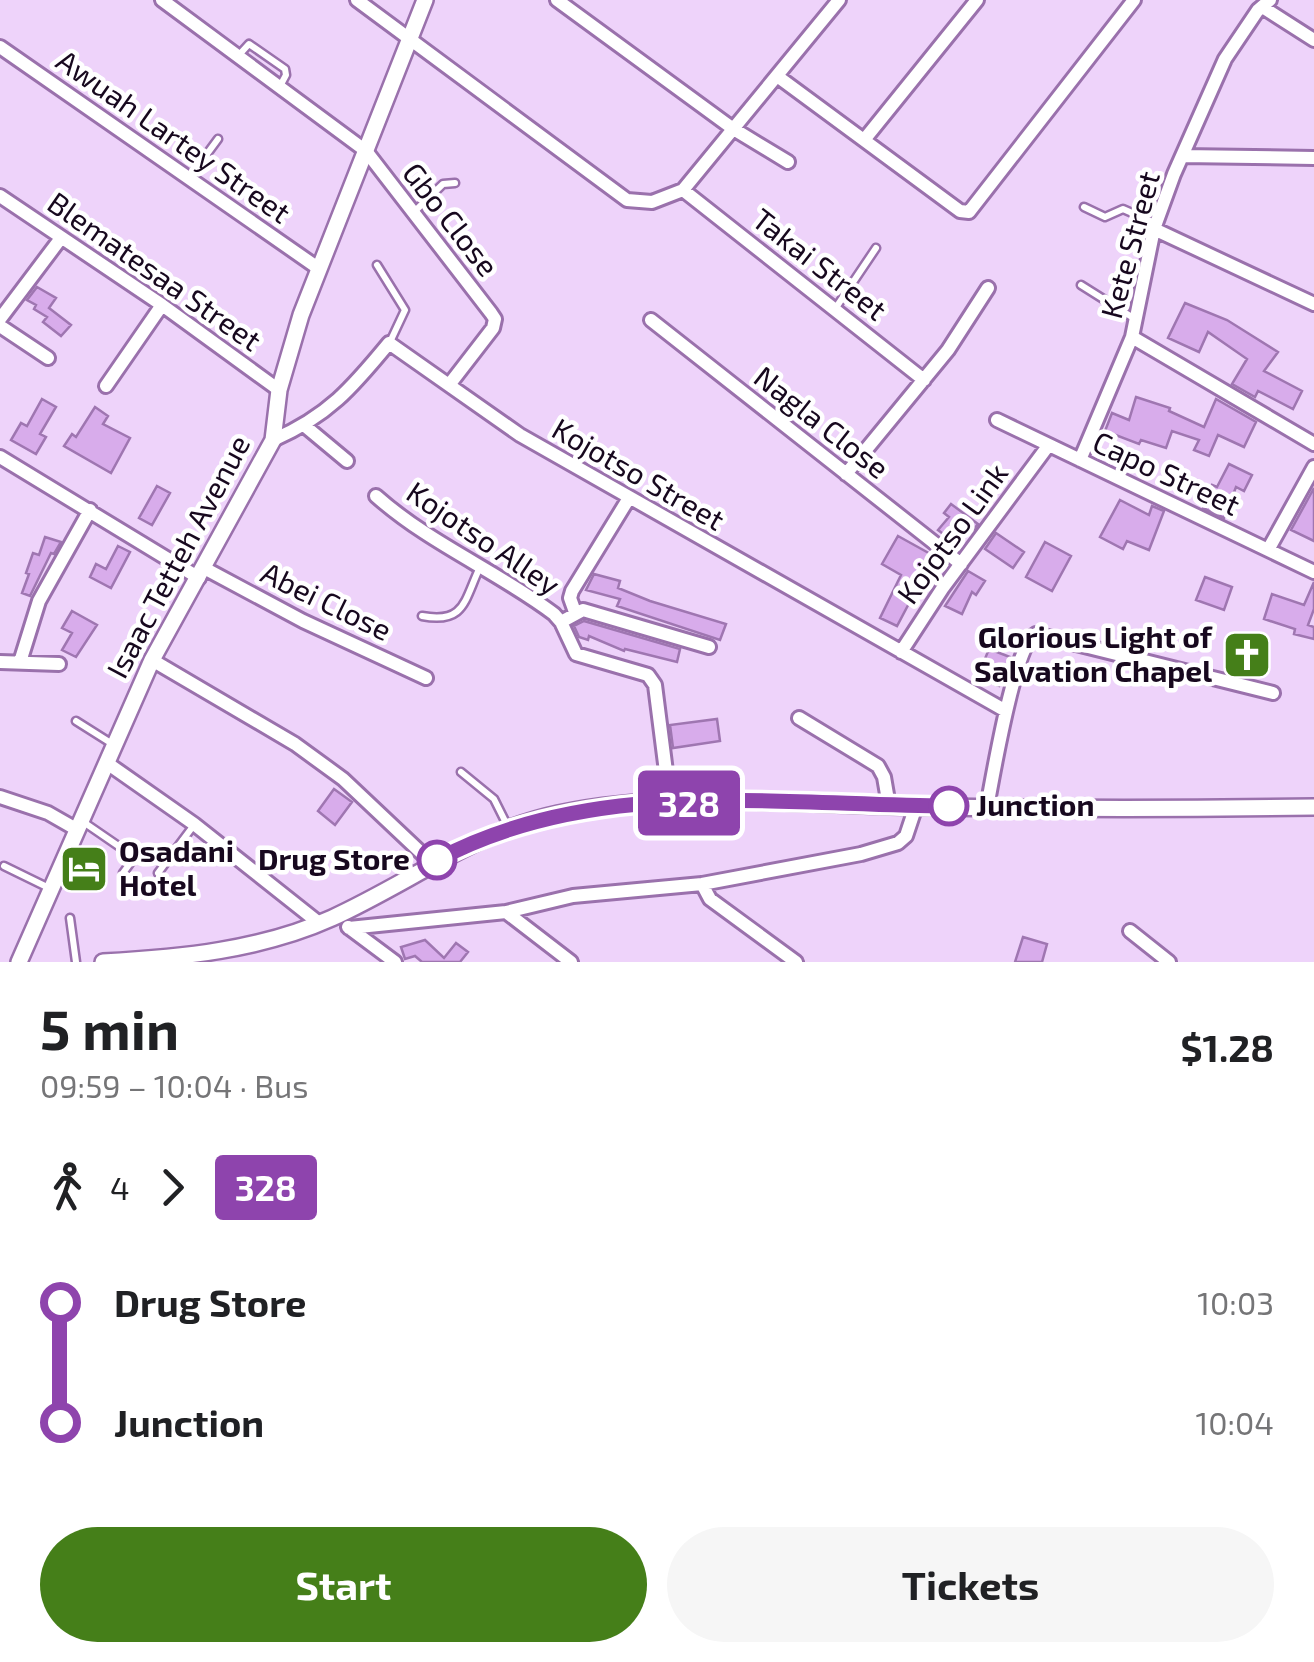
<!DOCTYPE html>
<meta charset="utf-8">
<style>
body{margin:0;font-family:"Exo 2",sans-serif;background:#f6f6f6;color:#202124;height:100vh;display:flex;flex-direction:column;font-size:38px;white-space:nowrap}
*{box-sizing:border-box;margin:0}
p{font-size:32px;color:#757577}
.icon{flex:none;width:55px;height:55px;fill:none;stroke:currentColor;stroke-width:2;stroke-linecap:round;stroke-linejoin:round}
.map{position:relative;height:962px;overflow:hidden}
.sheet{display:flex;flex-direction:column;background:#fff;flex:1}
.sheet>*{flex:none}
.badge{padding:0 20px;border-radius:8px;font-size:35px;line-height:65px}
.map>.badge{position:absolute;translate:-50% -50%;box-shadow:0 0 0 5px #fff}
.legs{display:flex;align-items:center;gap:15px;height:110px;padding:0 40px;font-size:32px}
.legs p{margin-inline-start:auto}
.head{display:flex;align-items:center;justify-content:space-between;height:170px;padding:0 40px}
h1{font-size:55px;font-weight:700;line-height:75px}
.cta{display:flex;gap:20px;margin-top:auto;padding:20px 40px}
.cta a{flex:1;height:115px;border-radius:60px;background:#457f19;color:#fff;font-size:40px;font-weight:700;line-height:115px;text-align:center}
.cta a+a{background:#f6f6f6;color:#202124}
ul{padding:0 40px;list-style:none}
li{display:flex;align-items:center;gap:35px;height:120px;font-size:38px}
li i{display:grid;place-items:center;width:15px;height:100%;margin:0 12px;background:currentColor}
li i::after{content:'';width:25px;height:25px;margin:-12px;border:8px solid;border-radius:50%;background:#fff}
li p{margin-inline-start:auto}
li:first-child i{background:linear-gradient(#0000 50%,currentColor 0)}
li:last-child i{background:linear-gradient(currentColor 50%,#0000 0)}
.map>svg:first-child{display:block}
</style>
<div class="map">
<svg width="1314" height="962" viewBox="0 0 1314 962">
<rect width="100%" height="100%" fill="#eed3fa"/>
<path fill="#d8aceb" stroke="#9f76b1" stroke-width="2.5" d="M37,287L56,298L49,308L71,325L61,336L43,322L47,317L34,309L36,305L27,300Z
M1185,303L1227,320L1278,352L1264,371L1302,391L1293,409L1258,391L1255,397L1232,384L1247,359L1208,332L1199,352L1168,338Z
M1136,397L1170,408L1169,411L1204,427L1216,399L1256,422L1244,447L1218,435L1209,456L1194,450L1199,440L1172,431L1166,448L1141,440L1139,444L1105,431L1112,413L1129,420Z
M42,399L56,407L40,434L46,437L36,454L11,440L21,423L27,426Z
M95,407L108,416L103,424L130,438L111,473L64,446L72,434L76,437Z
M1229,464L1252,475L1244,491L1236,487L1224,518L1203,508L1212,485L1217,487Z
M157,486L170,493L152,525L139,518Z
M1314,488V541L1291,530Z
M1120,500L1149,515L1152,506L1164,511L1149,550L1127,541L1123,549L1100,537Z
M951,504L978,524L971,533L962,526L951,540L938,530L949,517L944,513Z
M996,533L1024,552L1013,568L985,549Z
M898,536L934,556L897,626L880,618L901,575L882,564Z
M45,537L61,542L54,554L51,553L30,596L22,593L29,574L26,573L33,553L39,555Z
M1045,542L1071,556L1052,591L1026,577Z
M118,546L130,552L111,588L90,577L96,564L106,569Z
M968,571L985,581L976,595L972,592L962,614L945,606Z
M594,574L620,581L618,588L650,601L726,624L720,640L617,606L620,599L586,590Z
M1205,577L1232,587L1224,610L1196,600Z
M1314,582V609L1308,625L1314,627V639L1294,634L1295,629L1264,619L1272,594L1304,605Z
M72,611L97,625L76,657L62,650L72,633L62,628Z
M584,621L680,649L677,662L625,649L624,651L589,636L588,640L579,637L574,626Z
M989,649L1010,657L999,686L977,678Z
M717,719L720,741L673,748L670,725Z
M334,789L352,802L335,825L318,811Z
M1023,937L1047,944L1042,962H1015Z
M425,940L444,958L456,943L468,952L460,962H422L415,956L405,959L401,947Z"/>
<g fill="none" stroke-linecap="round" stroke-linejoin="round">
<g stroke="#9a71ac" stroke-width="11">
<path id="service" d="M238,56L249,44L285,69L286,75L279,88
M190,177L218,139
M1084,207L1105,217L1123,209L1155,223
M414,212L443,184L455,183
M377,265L405,310L390,342
M1081,285L1135,319
M835,309L876,248
M422,616C465,624 464,601 480,567
M76,721L114,745
M461,772L494,799L508,827
M82,821L130,854L131,862L123,873
M4,866L49,888
M158,873L194,825
M70,918L76,962"/>
</g>
<g stroke="#9a71ac" stroke-width="18">
<path id="minor" d="M162,0L366,151L491,313L495,319L493,328L449,385
M357,0L627,200L652,202L683,190L839,0
M557,0L732,128L788,162
M1264,8L1314,40
M0,47L318,268
M777,76L960,211L969,212L1134,0
M864,140L977,0
M1182,156L1314,158
M683,190L924,380
M0,196L162,305L279,390
M1154,229L1314,304
M0,319L61,238
M651,320L961,564
M0,326L48,358
M1132,337L1314,444
M106,386L162,305
M997,420L1314,572
M305,426L347,461
M273,440C328,416 352,388 389,343L520,435L1006,711
M0,457L199,578
M1080,460L1132,337L1154,229L1174,174L1225,59L1258,10L1270,0
M846,474L948,350L988,288
M376,496C430,544 497,571 554,614L561,622L576,654L648,675L655,685L670,803
M1268,550L1314,467
M204,568L303,621L426,678
M575,612L570,598L572,591L629,498
M561,622L583,610L709,647
M901,652L942,589L1048,446
M152,660L295,744L343,779L432,863
M0,662L59,664
M20,662L39,601L90,510
M799,718L878,766L884,777L889,806
M107,763L194,824L319,923
M0,797L48,813L76,829
M987,807C993,777 1014,645 1036,634L1273,693
M702,884L710,899L796,962
M506,912L571,962
M348,927L395,962
M349,928L506,912L573,896L702,884L861,854L898,843L906,836L916,806
M1130,931L1169,962"/>
</g>
<g stroke="#9a71ac" stroke-width="20">
<path id="tertiary" d="M19,962L152,660L273,440L279,390L301,315L425,0
M103,962C180,958 261,950 332,918C409,883 474,832 558,814C663,791 783,803 890,806C1032,809 1173,809 1314,807"/>
</g>
<use href="#service" stroke="#fff" stroke-width="6"/>
<use href="#minor" stroke="#fff" stroke-width="12"/>
<use href="#tertiary" stroke="#fff" stroke-width="15"/>
</g>
<g fill="none" stroke-linecap="round" stroke-linejoin="round">
<g stroke="#fff" stroke-width="22">
<path id="line-1" d="M437,860C594,776 779,805 949,806"/>
</g>
<use href="#line-1" stroke="#8e44ad" stroke-width="15"/>
</g>
<defs>
<g id="church-square" transform="scale(2.5)"><rect x="-9" y="-9" width="18" height="18" rx="4" fill="#457f19" stroke="#fff"/><path d="M-1.2-6h2.4v3.5h3.3v2.4h-3.3V6h-2.4V-.1h-3.3v-2.4h3.3Z" fill="#fff"/></g>
<g id="hotel-square" transform="scale(2.5)"><rect x="-9" y="-9" width="18" height="18" rx="4" fill="#457f19" stroke="#fff"/><path d="M-6-4.5h1.5V1H6V5H4.5V3h-9V5H-6ZM-4 0a1.8 1.8 0 1 1 3.6 0ZM.5 0V-2.5h3Q6-2.5 6 0Z" fill="#fff"/></g>
</defs>
<g fill-rule="evenodd">
<use href="#church-square" x="1247" y="655"/>
<use href="#hotel-square" x="84" y="869"/>
</g>
<g fill="#fff" stroke="#8e44ad" stroke-width="5">
<circle cx="949" cy="806" r="18"/>
<circle cx="437" cy="860" r="18"/>
</g>
<g text-anchor="middle" stroke-width="9" stroke-linejoin="round" paint-order="stroke">
<g font-size="30" fill="#17081e" stroke="#fff">
<text transform="translate(173 137) rotate(35)" y="10">Awuah Lartey Street</text>
<text transform="translate(450 220) rotate(52)" y="10">Gbo Close</text>
<text transform="translate(1131 245) rotate(-75)" y="10">Kete Street</text>
<text transform="translate(819 265) rotate(38)" y="10">Takai Street</text>
<text transform="translate(154 272) rotate(35)" y="10">Blematesaa Street</text>
<text transform="translate(821 423) rotate(38)" y="10">Nagla Close</text>
<text transform="translate(1166 474) rotate(25)" y="10">Capo Street</text>
<text transform="translate(638 475) rotate(30)" y="10">Kojotso Street</text>
<text transform="translate(953 534) rotate(-54)" y="10">Kojotso Link</text>
<text transform="translate(483 539) rotate(34)" y="10">Kojotso Alley</text>
<text transform="translate(179 557) rotate(-62)" y="10">Isaac Tetteh Avenue</text>
<text transform="translate(326 602) rotate(26)" y="10">Abei Close</text>
</g>
<g font-size="30" font-weight="bold" fill="#17081e" stroke="#fff" text-anchor="end">
<text x="1212" y="648">Glorious Light of<tspan x="1212" dy="34">Salvation Chapel</tspan></text>
<text x="119" y="862" text-anchor="start">Osadani<tspan x="119" dy="34">Hotel</tspan></text>
</g>
<g font-size="30" font-weight="bold" fill="#17081e" stroke="#fff" text-anchor="start">
<text x="976" y="816">Junction</text>
<text x="410" y="870" text-anchor="end">Drug Store</text>
</g>
</g>
</svg>
<b class="badge" style="left:689px;top:803px;background:#8e44ad;color:#fff">328</b>
</div>
<section class="sheet">
<div class="head"><div><h1>5 min</h1><p>09:59 – 10:04 · Bus</p></div><b>$1.28</b></div>
<div class="legs"><svg class="icon" aria-label="walk" viewBox="0 0 24 24"><circle cx="13" cy="4" r="2"/><path d="M13 8l-2 6 4 7M11 14l-3 7M7 12l3-4h3l4 4"/></svg>4<svg class="icon" aria-label="forward" viewBox="0 0 24 24"><path d="M9 5l7 7-7 7"/></svg><b class="badge" style="background:#8e44ad;color:#fff">328</b></div>
<ul>
<li><i style="color:#8e44ad"></i><b>Drug Store</b><p>10:03</p></li>
<li><i style="color:#8e44ad"></i><b>Junction</b><p>10:04</p></li>
</ul>
<div class="cta"><a>Start</a><a>Tickets</a></div>
</section>
